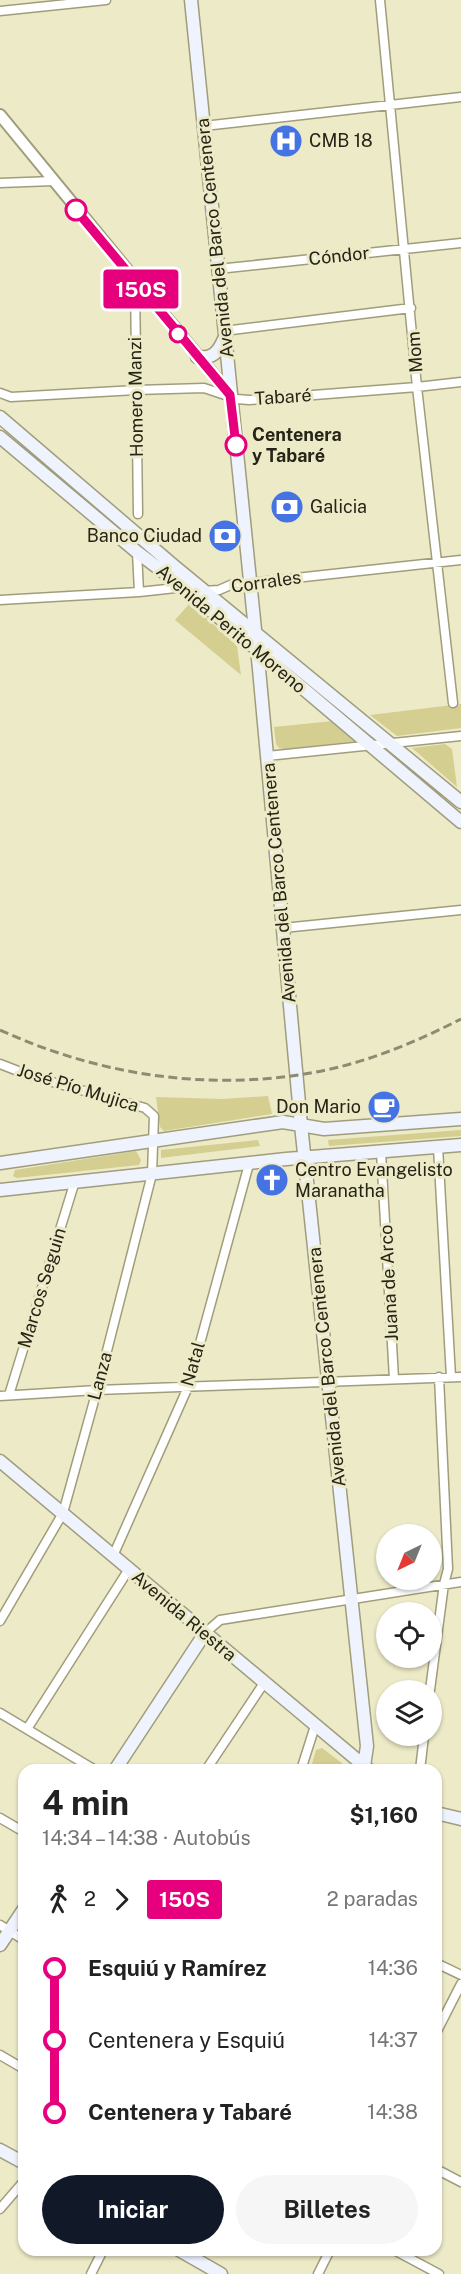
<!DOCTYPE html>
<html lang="es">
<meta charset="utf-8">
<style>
body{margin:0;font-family:"Public Sans",sans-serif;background:#f6f6f6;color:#222;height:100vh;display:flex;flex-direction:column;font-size:22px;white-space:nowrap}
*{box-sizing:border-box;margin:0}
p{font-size:20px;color:#767676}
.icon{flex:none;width:33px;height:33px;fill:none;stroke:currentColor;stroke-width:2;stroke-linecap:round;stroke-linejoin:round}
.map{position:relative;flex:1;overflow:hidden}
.sheet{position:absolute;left:18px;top:1764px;width:424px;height:492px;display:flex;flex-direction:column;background:#fff;border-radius:18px;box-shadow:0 2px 4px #0004}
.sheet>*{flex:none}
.badge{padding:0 12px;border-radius:4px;font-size:21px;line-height:39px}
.needle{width:39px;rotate:223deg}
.tools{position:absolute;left:376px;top:1524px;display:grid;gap:12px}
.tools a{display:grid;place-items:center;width:66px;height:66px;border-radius:50%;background:#fff;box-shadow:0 2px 4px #0004;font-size:30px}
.map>.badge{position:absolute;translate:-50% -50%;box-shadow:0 0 0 3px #fff}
.legs{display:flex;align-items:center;gap:9px;height:66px;padding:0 24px;font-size:20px}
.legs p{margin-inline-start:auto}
.overview{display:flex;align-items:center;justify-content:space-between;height:102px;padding:0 24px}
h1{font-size:33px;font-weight:700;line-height:45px}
.button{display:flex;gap:12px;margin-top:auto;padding:12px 24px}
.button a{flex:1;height:69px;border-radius:36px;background:#111827;color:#fff;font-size:24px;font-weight:700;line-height:69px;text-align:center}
.button a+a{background:#f6f6f6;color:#222}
ul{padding:0 24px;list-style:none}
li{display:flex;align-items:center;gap:21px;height:72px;font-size:22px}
li i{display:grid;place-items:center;width:9px;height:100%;margin:0 8px;background:currentColor}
li i::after{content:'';width:15px;height:15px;margin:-8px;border:4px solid;border-radius:50%;background:#fff}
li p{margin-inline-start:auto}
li:first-child i{background:linear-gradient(#0000 50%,currentColor 0)}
li:last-child i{background:linear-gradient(currentColor 50%,#0000 0)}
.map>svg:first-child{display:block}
</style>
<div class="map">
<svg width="461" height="2274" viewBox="0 0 461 2274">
<rect width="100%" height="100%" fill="#edeac7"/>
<path fill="#d4ce90" d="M190,603L237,646L241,675L175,620Z
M461,704V728L397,736L370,715Z
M333,721L358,741L284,749L279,748L276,744L274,727Z
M445,744L452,749L457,787L412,748Z
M268,1096L272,1114L164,1131L160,1127L156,1097L223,1099Z
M461,1130V1136L329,1146L328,1140Z
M258,1140L260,1146L161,1158V1150Z
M136,1151L141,1160L139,1165L17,1178L13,1176L15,1170Z
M322,1748L347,1767L350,1770H310L316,1750Z"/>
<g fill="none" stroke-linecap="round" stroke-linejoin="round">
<g stroke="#a09d7d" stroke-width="11">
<path id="minor" d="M380,0L417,387L453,703
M0,11L106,0
M204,126L461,97
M0,183L53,181
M218,269L461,243
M135,281L138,514
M224,331L411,308
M0,393L11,397L136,390L204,388L237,399L249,400L417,387L461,382
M137,552L139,592
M203,591L219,590L235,583H249L461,560
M0,600L139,592L185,587
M267,756L461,736
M283,928L461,910
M0,1064L31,1076L145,1108L154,1116L152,1174L97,1390L63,1513L0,1621
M438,1147L451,1377
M381,1152L394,1379
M9,1395L75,1181
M0,1396L97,1390L461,1377
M113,1556L188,1387L249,1164
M205,1633L220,1620L461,1582
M430,1690L444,1584L448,1569L439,1377
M0,1713L95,1770
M27,1729L129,1569
M206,1770L264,1683
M301,1770L315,1726
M420,1770L424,1736
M0,1818L24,1832
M0,1925L24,1940
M436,1963L461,1975
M436,2033L461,1984
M0,2055L24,2069
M436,2169L461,2182
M0,2209L24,2181
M394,2250L439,2274
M91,2274L103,2250
M318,2274L330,2250"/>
</g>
<g stroke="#a09d7d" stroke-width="14">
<path id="tertiary" d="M0,115L230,395"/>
</g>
<g stroke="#a09d7d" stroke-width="15">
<path id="secondary" d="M191,0L259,669L301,1125L367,1746L364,1766
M197,357C212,359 218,353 224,339
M0,417L174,566L461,802
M0,437L137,552L182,586L461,822
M0,1163L283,1122L324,1129L461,1119
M0,1190L286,1159L461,1145
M0,1461L368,1769
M115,1770L205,1633
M436,1813L461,1819
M0,1945L24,1909
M0,2150L24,2163
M179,2250L221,2274"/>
</g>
<use href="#minor" stroke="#fff" stroke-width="8"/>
<use href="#tertiary" stroke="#fff" stroke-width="10"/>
<use href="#secondary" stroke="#eef3fe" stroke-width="12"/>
<path stroke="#8e8b73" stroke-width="3" stroke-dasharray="9 4.5" stroke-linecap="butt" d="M0,1030C98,1075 209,1092 316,1072C366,1063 416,1042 461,1019"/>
</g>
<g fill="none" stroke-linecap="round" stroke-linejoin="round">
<g stroke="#fff" stroke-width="14">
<path id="line-1" d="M76,210L230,395L236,445"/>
</g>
<use href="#line-1" stroke="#e6007e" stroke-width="9"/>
</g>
<defs>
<g id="hospital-disc" transform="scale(1.725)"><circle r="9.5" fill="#4573e4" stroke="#edeac7"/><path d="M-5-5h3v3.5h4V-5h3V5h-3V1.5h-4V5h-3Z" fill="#fff"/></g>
<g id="bank-disc" transform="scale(1.725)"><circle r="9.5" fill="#4573e4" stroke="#edeac7"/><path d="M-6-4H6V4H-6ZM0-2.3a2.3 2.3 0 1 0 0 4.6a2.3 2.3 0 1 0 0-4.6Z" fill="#fff"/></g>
<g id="cafe-disc" transform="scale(1.725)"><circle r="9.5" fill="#4573e4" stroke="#edeac7"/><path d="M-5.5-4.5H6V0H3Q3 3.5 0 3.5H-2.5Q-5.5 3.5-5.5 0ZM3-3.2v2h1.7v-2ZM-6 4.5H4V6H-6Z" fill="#fff"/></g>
<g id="church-disc" transform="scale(1.725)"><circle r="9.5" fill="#4573e4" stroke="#edeac7"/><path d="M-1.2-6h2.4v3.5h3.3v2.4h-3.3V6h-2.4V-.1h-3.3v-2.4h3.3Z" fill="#fff"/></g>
</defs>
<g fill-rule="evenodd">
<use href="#hospital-disc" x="286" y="141"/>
<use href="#bank-disc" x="287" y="507"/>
<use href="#bank-disc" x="225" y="536"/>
<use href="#cafe-disc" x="384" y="1107"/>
<use href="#church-disc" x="272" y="1180"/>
</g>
<g fill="#fff" stroke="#e6007e" stroke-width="3">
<circle cx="76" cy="210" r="10"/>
<circle cx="178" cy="334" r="8"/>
<circle cx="236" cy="445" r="10"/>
</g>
<g text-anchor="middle" stroke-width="6" stroke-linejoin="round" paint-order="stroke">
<g font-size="18" fill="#262417" stroke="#edeac7" text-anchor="start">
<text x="309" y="147">CMB 18</text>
<text x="310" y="513">Galicia</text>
<text x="202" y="542" text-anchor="end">Banco Ciudad</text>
<text x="361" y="1113" text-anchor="end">Don Mario</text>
<text x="295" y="1176">Centro Evangelisto<tspan x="295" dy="21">Maranatha</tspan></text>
</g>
<g font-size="18" fill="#262417" stroke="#edeac7">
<text transform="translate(215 238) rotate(-96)" y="6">Avenida del Barco Centenera</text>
<text transform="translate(339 256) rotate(-6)" y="6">Cóndor</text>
<text transform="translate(415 352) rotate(-94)" y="6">Mom</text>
<text transform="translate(136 397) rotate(-91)" y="6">Homero Manzi</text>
<text transform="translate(283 397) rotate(-4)" y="6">Tabaré</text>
<text transform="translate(266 582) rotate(-8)" y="6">Corrales</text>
<text transform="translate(231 629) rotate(40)" y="6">Avenida Perito Moreno</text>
<text transform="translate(279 883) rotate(-95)" y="6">Avenida del Barco Centenera</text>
<text transform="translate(78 1088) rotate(17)" y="6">José Pío Mujica</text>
<text transform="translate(389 1283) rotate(-93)" y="6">Juana de Arco</text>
<text transform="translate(42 1288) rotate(-73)" y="6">Marcos Seguin</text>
<text transform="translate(193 1364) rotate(-74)" y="6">Natal</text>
<text transform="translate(327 1367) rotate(-96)" y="6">Avenida del Barco Centenera</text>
<text transform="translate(100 1376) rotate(-75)" y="6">Lanza</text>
<text transform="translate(184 1616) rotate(40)" y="6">Avenida Riestra</text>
</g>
<g font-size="18" font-weight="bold" fill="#262417" stroke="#edeac7" text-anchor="start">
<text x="252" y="441">Centenera<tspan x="252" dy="21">y Tabaré</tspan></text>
</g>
</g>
</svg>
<div class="tools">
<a><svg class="needle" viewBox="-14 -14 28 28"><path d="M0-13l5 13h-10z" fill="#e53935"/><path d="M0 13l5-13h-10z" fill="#767676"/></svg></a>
<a><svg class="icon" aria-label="locate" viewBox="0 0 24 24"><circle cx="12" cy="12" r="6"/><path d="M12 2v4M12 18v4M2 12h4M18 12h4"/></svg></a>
<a><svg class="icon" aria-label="layers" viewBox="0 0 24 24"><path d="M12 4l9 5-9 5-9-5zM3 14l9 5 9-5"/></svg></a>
</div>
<b class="badge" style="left:141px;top:289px;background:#e6007e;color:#fff">150S</b>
<section class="sheet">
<div class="overview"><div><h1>4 min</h1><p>14:34 – 14:38 · Autobús</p></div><b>$1,160</b></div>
<div class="legs"><svg class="icon" aria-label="walk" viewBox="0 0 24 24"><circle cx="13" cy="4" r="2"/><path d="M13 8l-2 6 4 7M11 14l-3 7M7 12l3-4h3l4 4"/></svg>2<svg class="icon" aria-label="forward" viewBox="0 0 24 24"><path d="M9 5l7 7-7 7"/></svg><b class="badge" style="background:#e6007e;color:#fff">150S</b><p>2 paradas</p></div>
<ul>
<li><i style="color:#e6007e"></i><b>Esquiú y Ramírez</b><p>14:36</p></li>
<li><i style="color:#e6007e"></i><span>Centenera y Esquiú</span><p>14:37</p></li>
<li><i style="color:#e6007e"></i><b>Centenera y Tabaré</b><p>14:38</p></li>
</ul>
<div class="button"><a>Iniciar</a><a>Billetes</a></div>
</section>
</div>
